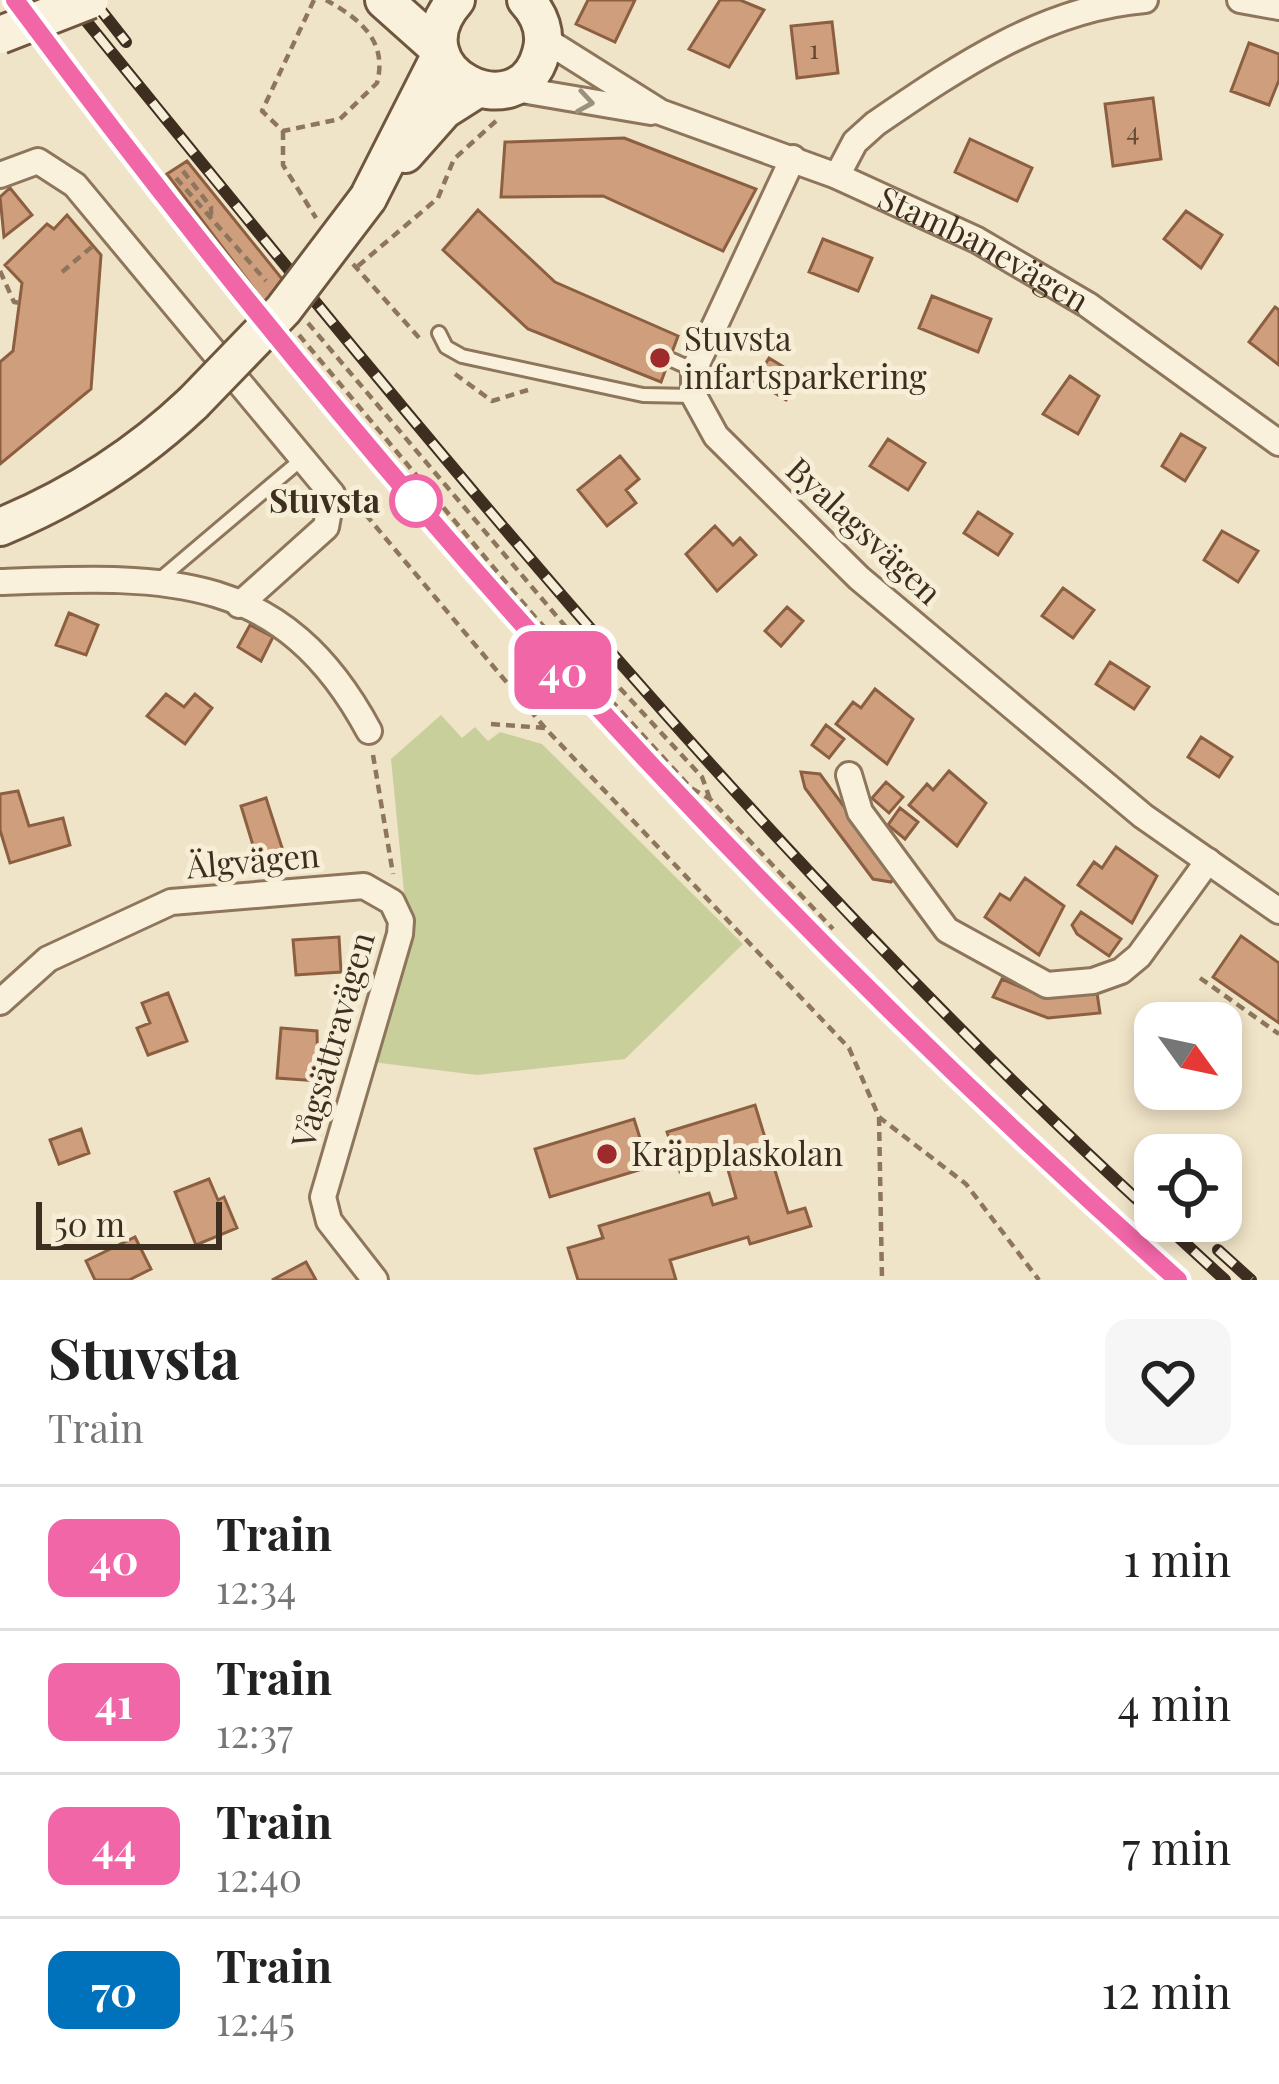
<!DOCTYPE html>
<meta charset="utf-8">
<style>
body{margin:0;font-family:"Playfair Display",serif;background:#f6f6f6;color:#222;height:100vh;display:flex;flex-direction:column;font-size:45px;white-space:nowrap}
*{box-sizing:border-box;margin:0}
p{font-size:39px;color:#767676}
.icon{flex:none;width:66px;height:66px;fill:none;stroke:currentColor;stroke-width:2;stroke-linecap:round;stroke-linejoin:round}
.map{position:relative;height:1280px;overflow:hidden}
.details{display:flex;flex-direction:column;background:#fff;flex:1}
.details>*{flex:none}
.badge{padding:0 24px;border-radius:18px;font-size:42px;line-height:78px}
.needle{width:78px;rotate:123deg}
.tools{position:absolute;left:1134px;top:1002px;display:grid;gap:24px}
.tools a{display:grid;place-items:center;width:108px;height:108px;border-radius:24px;background:#fff;box-shadow:0 6px 18px #0003;font-size:60px}
.scale{position:absolute;left:36px;bottom:30px;width:186px;box-sizing:border-box;padding-left:12px;border:6px solid #3d2e20;border-top:0;font-size:33px;line-height:42px;white-space:nowrap;color:#3d2e20;-webkit-text-stroke:9px #f7eed8;paint-order:stroke}
.map>.badge{position:absolute;translate:-50% -50%;box-shadow:0 0 0 6px #fff}
.round{display:grid;place-items:center;flex:none;width:126px;height:126px;border-radius:24px;background:#f6f6f6}
.overview{display:flex;align-items:center;justify-content:space-between;height:204px;padding:0 48px}
h1{font-size:57px;font-weight:700;line-height:90px}
ul{padding:0;list-style:none}
li{display:flex;align-items:center;gap:36px;height:144px;padding:0 48px;border-top:3px solid #e0e0e0}
li div{flex:1}
li b{display:block;font-size:45px}
li em{font-style:normal}
li .badge{min-width:132px;font-weight:700;text-align:center}
.map>svg:first-child{display:block}
</style>
<div class="map">
<svg width="1279" height="1280" viewBox="0 0 1279 1280">
<rect width="100%" height="100%" fill="#f0e4c8"/>
<path fill="#c9cf9b" d="M441,715L462,738L475,727L488,741L500,732L542,744L743,944L625,1059L477,1075L372,1062L408,933L391,759Z"/>
<path fill="#cf9f7d" stroke="#8d5f41" stroke-width="3" d="M588,0H635L615,42L576,24Z
M720,0H740L764,10L729,67L689,49Z
M832,22L838,73L797,78L791,26Z
M1249,43L1279,54V80L1269,105L1231,91Z
M1153,98L1161,159L1113,166L1105,104Z
M624,138L756,189L723,251L603,196L501,197L505,142Z
M970,139L1032,168L1017,201L955,172Z
M187,161L291,290L270,310L167,174Z
M10,188L32,215L4,237L0,197Z
M478,210L555,282L678,336L661,382L528,329L443,250Z
M1186,211L1222,235L1201,268L1164,239Z
M67,215L101,255L91,389L0,464V362L13,351L22,283L5,265L47,224L54,229Z
M823,239L872,258L858,291L809,272Z
M932,296L991,319L978,352L919,328Z
M1275,307L1279,310V365L1249,342Z
M769,358L800,377L786,400L755,381Z
M1070,376L1099,396L1078,434L1043,414Z
M1181,434L1205,448L1185,481L1162,466Z
M888,439L925,463L908,490L870,466Z
M620,456L639,479L626,490L636,503L607,526L578,490Z
M978,512L1012,534L998,555L964,533Z
M715,526L733,545L740,538L756,555L717,591L686,554Z
M1222,531L1258,551L1238,582L1204,560Z
M1063,588L1094,610L1073,638L1042,616Z
M787,607L803,621L781,646L765,631Z
M69,613L98,625L86,655L56,645Z
M250,625L273,637L261,661L238,647Z
M1110,662L1149,687L1134,709L1096,684Z
M875,689L913,719L887,764L836,724L853,702L861,708Z
M166,694L184,707L195,694L212,708L185,744L147,716Z
M826,725L844,739L829,758L812,745Z
M1201,737L1232,757L1219,777L1188,757Z
M949,771L986,803L957,846L909,805L927,784L933,790Z
M801,772L820,774L895,876L891,882L873,879L805,788Z
M886,782L903,797L889,813L872,798Z
M18,791L29,826L63,818L70,845L10,863L0,830V794Z
M266,798L285,857L259,865L241,806Z
M900,808L918,822L905,839L888,825Z
M1116,847L1157,876L1132,923L1078,885L1094,862L1102,868Z
M1025,878L1064,906L1039,955L985,917L1000,894L1010,900Z
M1081,912L1121,939L1109,956L1077,934L1072,925Z
M1241,936L1279,963V1023L1213,977Z
M339,937L341,972L296,975L293,940Z
M1002,979L1046,998L1097,993L1100,1013L1048,1018L993,997Z
M168,993L187,1041L148,1055L137,1028L150,1023L142,1003Z
M281,1028L317,1031L318,1081L277,1078Z
M755,1105L788,1213L805,1208L811,1226L750,1244L748,1237L670,1260L676,1280H578L568,1248L603,1238L599,1226L709,1193L713,1205L736,1198L725,1159L680,1172L667,1132Z
M634,1119L649,1167L550,1197L535,1149Z
M81,1129L89,1153L59,1164L50,1140Z
M209,1179L218,1200L224,1197L237,1228L196,1245L175,1192Z
M135,1237L151,1269L129,1280H95L86,1261Z
M306,1262L316,1280H272Z"/>
<g fill="none" stroke-linecap="round" stroke-linejoin="round">
<g stroke="#8d765c" stroke-width="18">
<path id="lane" d="M439,333L446,347L462,356L643,395L694,396
M672,360L694,370
M159,580L302,459"/>
</g>
<g stroke="#8d765c" stroke-width="30">
<g id="street">
<path d="M1240,0L1279,7"/>
<path id="s1" d="M544,39L660,112L837,176L977,240L1088,305L1279,443"/>
<path d="M510,88L651,112"/>
<path d="M793,158L694,370V396L716,436L859,578L1143,816L1279,911"/>
<path d="M0,175L38,161L75,185L332,494L326,527L239,605"/>
<path d="M837,176L855,142L875,124C957,68 1044,8 1145,0"/>
<path d="M0,582C164,576 282,569 369,731"/>
<path d="M849,775L860,812L947,930L1047,985L1093,981L1121,971L1139,956L1208,861"/>
<path d="M0,1002L48,959L171,902L364,886L392,902L401,921L400,934L323,1197L329,1221L375,1280"/>
</g>
</g>
<g stroke="#6f573f" stroke-width="42">
<path id="secondary" d="M384,0L440,50
M456,0C393,71 520,133 541,53C547,33 540,15 526,0
M405,154L444,110L477,89
M368,198L441,54
M0,527C73,497 136,457 193,403"/>
</g>
<path stroke="#8d765c" stroke-width="4.5" stroke-dasharray="9 6" stroke-linecap="butt" d="M314,0L262,111L283,131L340,119L377,83C388,41 360,19 326,0
M283,131V165L316,218
M183,171L211,207V216
M176,178L266,281
M353,264L422,341
M358,266L438,198L454,159L496,121
M0,271L14,302L20,303
M62,272L94,245
M308,323L593,659L702,777L710,799
M299,335L535,617L691,788L710,799L833,929
M455,374L492,401L528,390
M356,503L545,728L849,1048L879,1117L966,1184L1039,1280
M491,724L545,728
M373,755L393,874
M1200,978L1279,1034
M879,1117L882,1280"/>
<use href="#lane" stroke="#faf1dc" stroke-width="12"/>
<use href="#street" stroke="#faf1dc" stroke-width="24"/>
<use href="#secondary" stroke="#faf1dc" stroke-width="36"/>
<g stroke="#3d2e20" stroke-width="12">
<path id="rail" d="M15,0C358,464 748,896 1178,1280
M69,0C412,421 753,848 1155,1216
M93,0L126,42
M1161,1221L1225,1280
M1218,1250L1251,1280"/>
</g>
<use href="#rail" stroke="#f7eed8" stroke-width="8" stroke-dasharray="22" stroke-linecap="butt"/>
<g stroke="#6f573f" stroke-width="42" stroke-linecap="butt">
<path id="secondary-bridge" d="M0,35L90,0
M193,403L283,310L368,198"/>
</g>
<use href="#secondary-bridge" stroke="#faf1dc" stroke-width="36"/>
</g>
<defs><path id="oneway-chevron" d="M-2-3.5L2.5 0L-2 3.5" fill="none" stroke-width="1.6" stroke-linecap="round" stroke-linejoin="round" transform="scale(3)"/></defs>
<use stroke="#9c907e" href="#oneway-chevron" transform="translate(585 102) rotate(9)"/>
<g fill="none" stroke-linecap="round" stroke-linejoin="round">
<g stroke="#fff" stroke-width="27">
<path id="line" d="M15,0C359,464 747,896 1178,1280"/>
</g>
<use href="#line" stroke="#f166a7" stroke-width="18"/>
</g>
<g fill="#9e2a2b" stroke="#f7eed8" stroke-width="4.5">
<circle cx="660" cy="358" r="12"/>
<circle cx="607" cy="1154" r="12"/>
</g>
<circle fill="#fff" stroke="#f166a7" stroke-width="6" cx="416" cy="501" r="24"/>
<g text-anchor="middle" stroke-width="10" stroke-linejoin="round" paint-order="stroke">
<g font-size="27" fill="#624a37">
<text x="814" y="59">1</text>
<text x="1133" y="141">4</text>
</g>
<g font-size="33" fill="#3d2e20" stroke="#f7eed8">
<text dy="12" stroke="none"><textPath href="#s1" startOffset="489">Stambanevägen</textPath></text>
<text transform="translate(864 531) rotate(43)" y="12">Byalagsvägen</text>
<text transform="translate(253 861) rotate(-5)" y="12">Älgvägen</text>
<text transform="translate(333 1040) rotate(-74)" y="12">Vågsättravägen</text>
</g>
<g font-size="33" fill="#3d2e20" stroke="#f7eed8" text-anchor="start">
<text x="684" y="351">Stuvsta<tspan x="684" dy="38">infartsparkering</tspan></text>
<text x="631" y="1166">Kräpplaskolan</text>
</g>
<g font-size="33" font-weight="bold" fill="#3d2e20" stroke="#f7eed8" text-anchor="end">
<text x="380" y="513">Stuvsta</text>
</g>
</g>
</svg>
<div class="tools">
<a><svg class="needle" viewBox="-14 -14 28 28"><path d="M0-13l5 13h-10z" fill="#e53935"/><path d="M0 13l5-13h-10z" fill="#767676"/></svg></a>
<a><svg class="icon" aria-label="locate" viewBox="0 0 24 24"><circle cx="12" cy="12" r="6"/><path d="M12 2v4M12 18v4M2 12h4M18 12h4"/></svg></a>
</div>
<div class="scale">50 m</div>
<b class="badge" style="left:563px;top:670px;background:#f166a7;color:#fff">40</b>
</div>
<section class="details">
<div class="overview"><div><h1>Stuvsta</h1><p>Train</p></div><a class="round"><svg class="icon" aria-label="heart" viewBox="0 0 24 24"><path d="M12 20l-8-8c-3-5 5-10 8-4 3-6 11-1 8 4z"/></svg></a></div>
<ul>
<li><span class="badge" style="background:#f166a7;color:#fff">40</span><div><b>Train</b><p>12:34</p></div><em>1 min</em></li>
<li><span class="badge" style="background:#f166a7;color:#fff">41</span><div><b>Train</b><p>12:37</p></div><em>4 min</em></li>
<li><span class="badge" style="background:#f166a7;color:#fff">44</span><div><b>Train</b><p>12:40</p></div><em>7 min</em></li>
<li><span class="badge" style="background:#0072bc;color:#fff">70</span><div><b>Train</b><p>12:45</p></div><em>12 min</em></li>
</ul>
</section>
